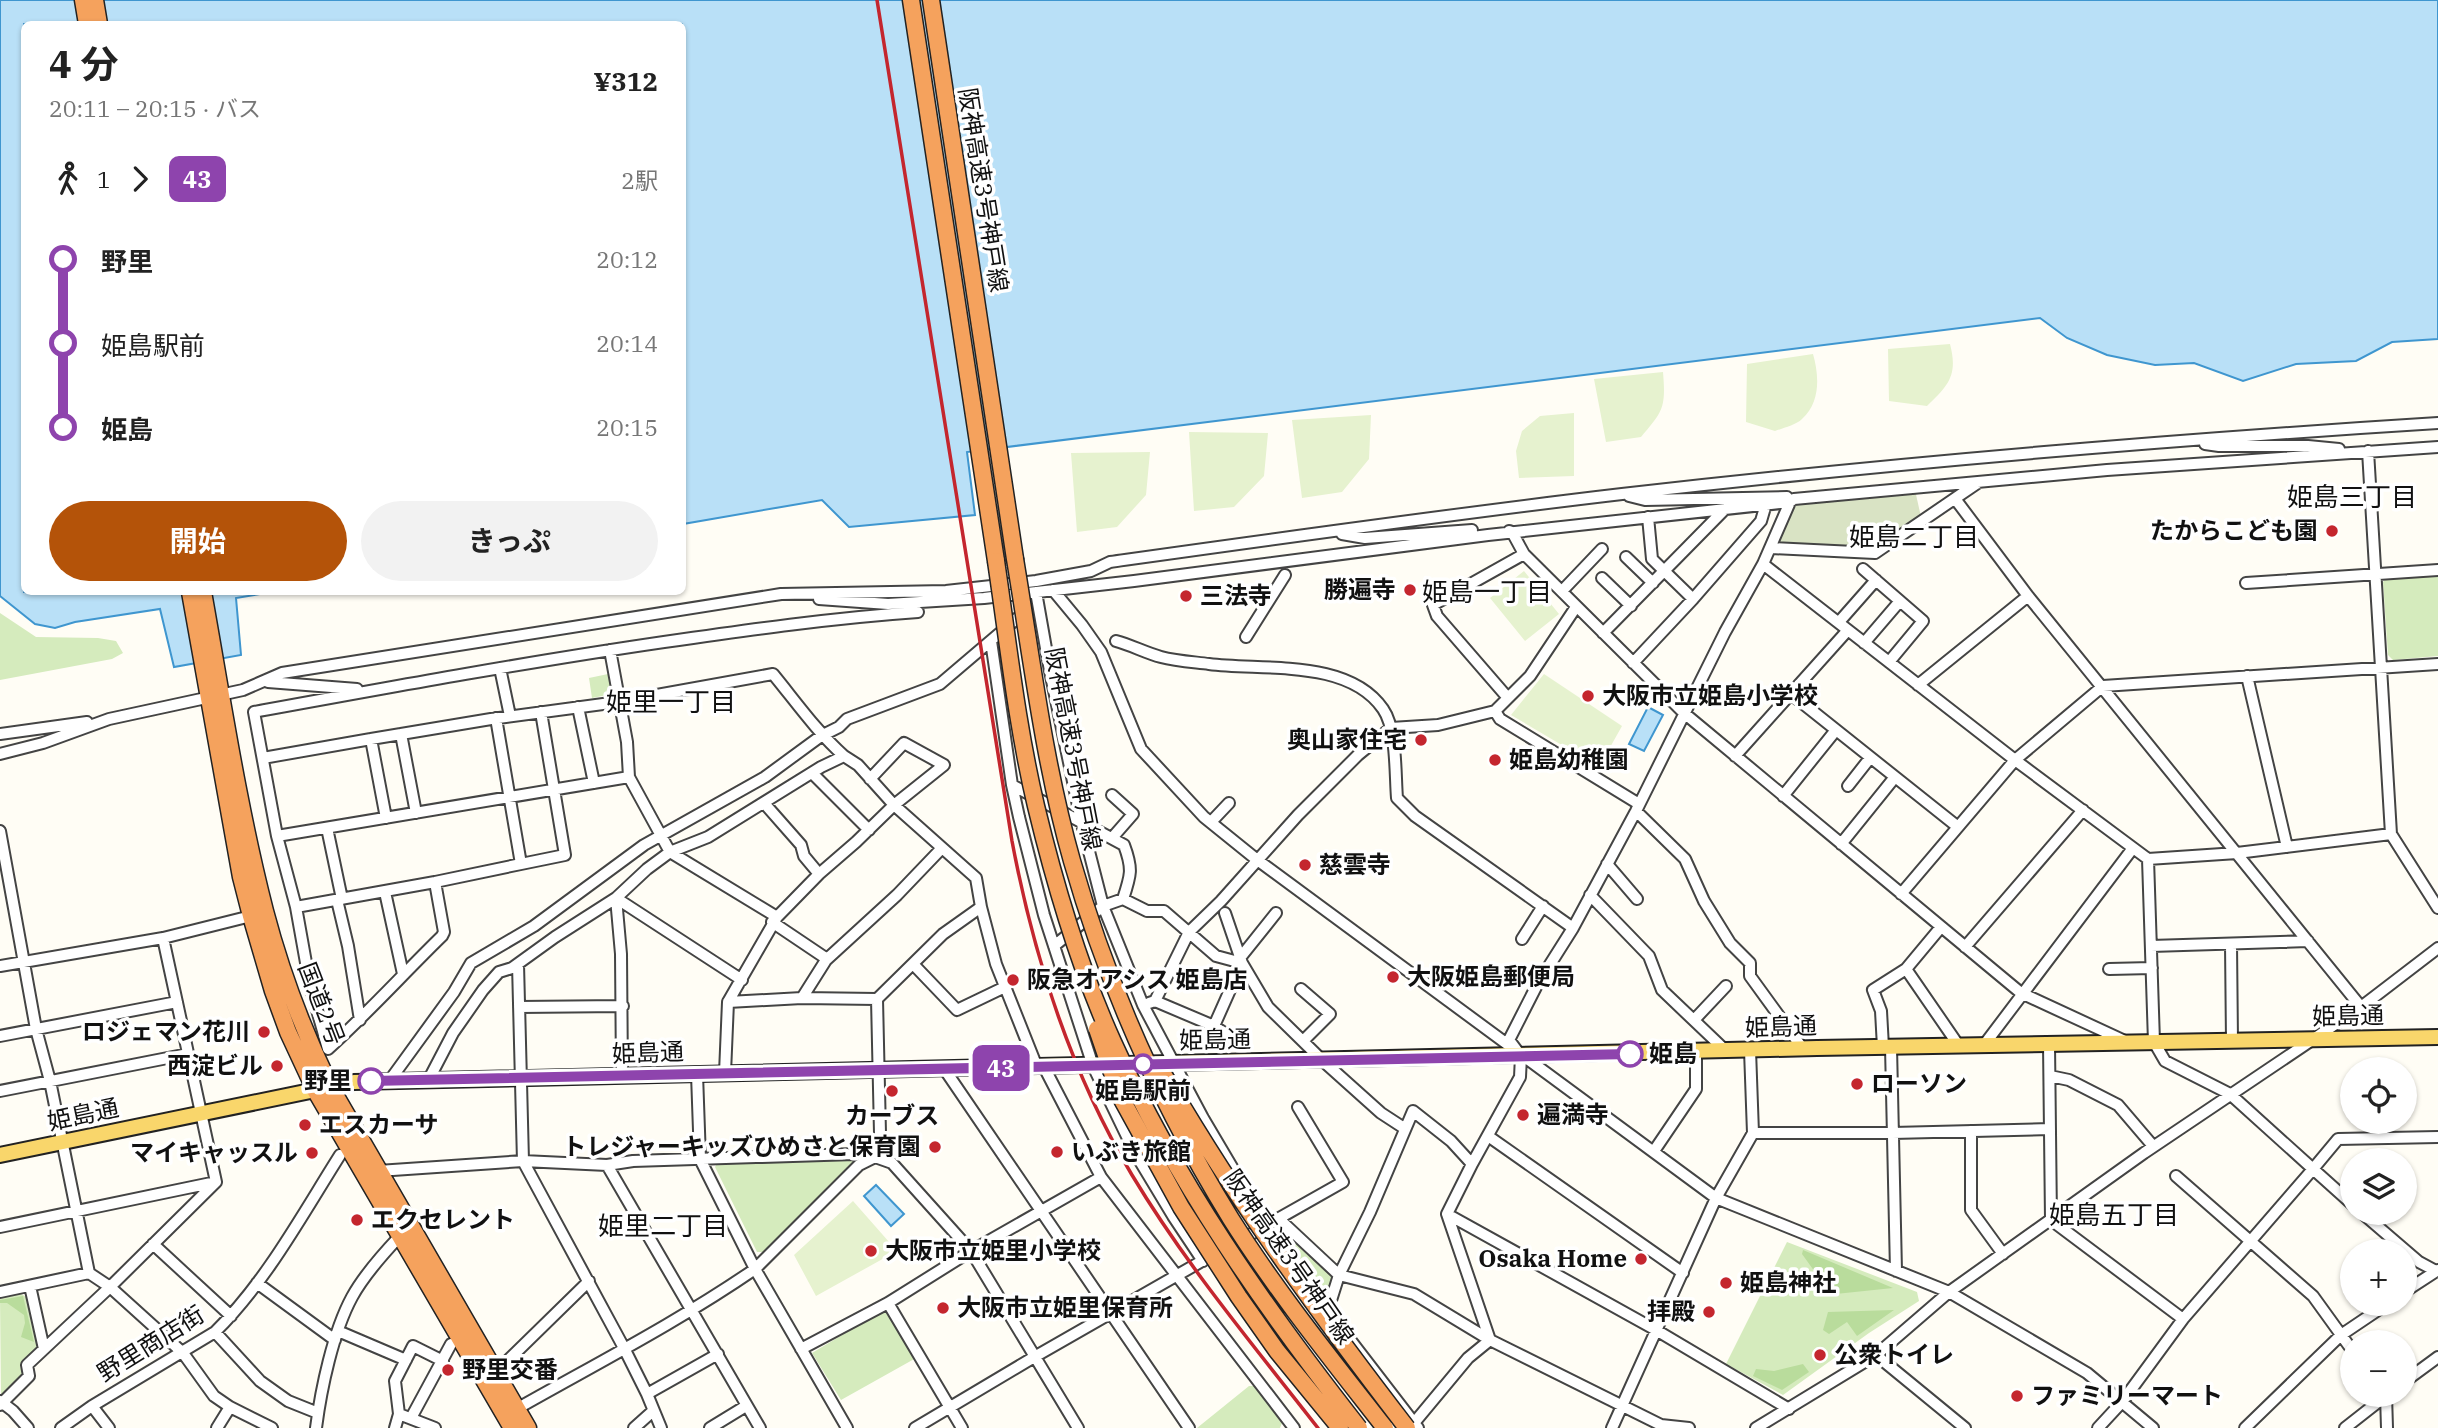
<!DOCTYPE html>
<html lang="ja">
<meta charset="utf-8">
<style>
body{margin:0;font-family:"IBM Plex Serif","Noto Sans JP",serif;background:#f2f2f2;color:#222;height:100vh;display:flex;flex-direction:column;font-size:26px;white-space:nowrap}
*{box-sizing:border-box;margin:0}
p{font-size:23px;color:#767676}
.icon{flex:none;width:38px;height:38px;fill:none;stroke:currentColor;stroke-width:2;stroke-linecap:round;stroke-linejoin:round}
.map{position:relative;flex:1;overflow:hidden}
.panel{position:absolute;left:21px;top:21px;width:665px;height:574px;display:flex;flex-direction:column;background:#fff;border-radius:10px;box-shadow:0 2px 5px #0004}
.panel>*{flex:none}
.badge{padding:0 14px;border-radius:10px;font-size:24px;line-height:46px}
.controls{position:absolute;left:2340px;top:1057px;display:grid;gap:14px}
.controls a{display:grid;place-items:center;width:77px;height:77px;border-radius:50%;background:#fff;box-shadow:0 2px 5px #0004;font-size:35px}
.map>.badge{position:absolute;translate:-50% -50%;box-shadow:0 0 0 4px #fff}
.legs{display:flex;align-items:center;gap:10px;height:77px;padding:0 28px;font-size:23px}
.legs p{margin-inline-start:auto}
.head{display:flex;align-items:center;justify-content:space-between;height:119px;padding:0 28px}
h1{font-size:38px;font-weight:700;line-height:52px}
.action{display:flex;gap:14px;margin-top:auto;padding:14px 28px}
.action a{flex:1;height:80px;border-radius:42px;background:#b45309;color:#fff;font-size:28px;font-weight:700;line-height:80px;text-align:center}
.action a+a{background:#f2f2f2;color:#222}
ul{padding:0 28px;list-style:none}
li{display:flex;align-items:center;gap:24px;height:84px;font-size:26px}
li i{display:grid;place-items:center;width:10px;height:100%;margin:0 9px;background:currentColor}
li i::after{content:'';width:18px;height:18px;margin:-9px;border:5px solid;border-radius:50%;background:#fff}
li p{margin-inline-start:auto}
li:first-child i{background:linear-gradient(#0000 50%,currentColor 0)}
li:last-child i{background:linear-gradient(currentColor 50%,#0000 0)}
.map>svg:first-child{display:block}
</style>
<div class="map">
<svg width="2438" height="1428" viewBox="0 0 2438 1428">
<rect width="100%" height="100%" fill="#fffdf5"/>
<path fill="#d5ebbd" d="M2438,574V656L2393,660L2388,655L2383,582L2387,577Z
M0,613L36,637L98,638L116,641L123,653L112,659L0,680Z
M608,674L612,694L592,698L589,678Z
M856,1159L858,1163L764,1252H757L715,1167L718,1162Z
M1277,1228L1285,1229L1335,1276L1326,1303L1323,1304L1275,1234Z
M1787,1242L1917,1292L1919,1301L1869,1333L1783,1395L1726,1364Z
M20,1293L26,1297L37,1344L35,1351L20,1366L23,1376L9,1394L1,1396L0,1297Z
M882,1311L891,1314L916,1358L841,1400L812,1353Z
M1249,1386H1254L1282,1423L1280,1428H1197Z"/>
<path fill="#b9dc9c" d="M1803,1250L1893,1288L1826,1295L1820,1279L1802,1254Z
M23,1296L34,1342L21,1337L25,1323L24,1315L7,1303H0V1300Z
M1894,1310L1857,1336L1847,1322L1829,1334L1823,1330L1828,1312Z
M1803,1364L1809,1372L1782,1390L1753,1376L1756,1369L1774,1371Z"/>
<path fill="#d9e3c4" d="M1915,490L1921,517L1874,547L1778,542L1796,502Z"/>
<path fill="#e6f2cf" d="M1950,344C1958,375 1949,385 1927,406L1889,401L1888,349Z
M1813,354C1819,375 1821,402 1802,419C1796,425 1783,428 1775,431L1746,422L1747,364Z
M1663,372C1666,408 1663,411 1641,437L1606,442L1594,379Z
M1574,413V476L1519,478L1516,451L1522,431L1540,416Z
M1371,415L1369,459L1342,492L1302,498L1292,420Z
M1189,432L1268,433L1264,476L1234,507L1194,511Z
M1150,452L1146,495L1117,527L1077,532L1071,453Z
M1524,571L1559,614L1525,641L1490,598Z
M1544,674L1622,726L1599,767L1511,715Z
M853,1201L897,1251L816,1296L794,1255Z"/>
<path fill="#b9e0f7" stroke="#3f96cf" stroke-width="2" d="M0,0H2438V339L2392,342L2356,361L2296,364L2243,381L2194,363L2155,365L2107,355L2067,338L2040,318L967,452L975,515L849,527L822,500L683,524L682,24H24V592H272L236,598L241,655L174,667L160,609L75,622L55,628L35,624L0,596Z
M1648,707L1663,715L1644,751L1629,744Z
M876,1185L904,1214L891,1226L864,1196Z"/>
<g fill="none" stroke-linecap="round" stroke-linejoin="round">
<g stroke="#444" stroke-width="14">
<path id="minor" d="M2205,444L2219,446H2308L2339,449
M2368,451L2391,834L2438,908
M1629,496L1645,500L1787,497
M1956,500L2028,596L2361,1007
M1648,517L1652,559L1693,599
M1509,531L1512,532L1524,554L1684,713L2021,993L2125,1041
M1342,534L1365,538L1472,530
M1771,548L1875,553L1979,482
M1626,557L1653,583
M1763,564L2015,760L2148,859L2237,853L2391,834
M1863,569L1923,621L1889,662
M1602,578L1631,606
M2246,583L2438,570
M1053,590L1082,625L1101,652L1141,749L1204,817L1256,859L1716,1198L1949,1292L2087,1373L2153,1428
M1562,591L1602,549
M1036,592L1050,671L1081,820L1103,906L1143,1005L1203,1118L1268,1228
M819,599L888,604L984,598L1134,581L1488,535L1790,502L1794,499L2107,470L2438,447
M1839,622L1876,580
M1603,633L1725,509
M1246,637L1285,575
M991,641L1012,785L1019,817L1044,915L1093,1066L1135,1153L1173,1216L1203,1261
M1116,641C1131,645 1146,653 1161,657C1176,661 1193,662 1209,664C1262,671 1348,658 1383,709C1397,729 1395,774 1397,798L1415,816L1573,928
M1864,643L1900,601
M610,650L627,742L629,777L670,852L777,917
M1633,663L1693,599L1761,521L1766,504
M500,668L510,716
M2247,676L2287,847
M268,682L357,689
M1918,685L2028,596
M1791,694L1958,827
M1508,698L1437,616L1433,605L1524,554
M578,707L594,783
M1495,711L1500,719L1639,804
M0,734L87,722
M401,734L416,813
M0,754L43,743L109,719L243,690L282,673L781,594L946,591L1036,581L1091,571L1110,562C1281,538 1451,514 1622,494C1894,463 2166,440 2438,423
M1735,756L1848,630
M263,758L371,739
M812,773L869,830
M1012,785L1124,845C1133,869 1131,875 1123,899
M1848,786L1870,758
M1112,795L1133,814L1112,838
M1783,796L1836,730
M764,803L801,845L804,856L819,874
M1636,811L1685,859L1704,901L1730,943L1750,963V976L1803,1049
M386,818L371,739L491,719L618,702L773,674C796,702 817,732 844,756
M1211,822L1229,803
M327,828L342,899
M0,831L36,1029L50,1081L89,1273L110,1287L183,1353L214,1396L230,1407L272,1428
M277,836L629,777
M1841,844L1895,777
M2148,859L2154,1042L2165,1061L2230,1094L2313,1169L2338,1139L2438,1137
M521,864L565,855L541,712
M1607,864L1637,899
M435,882L444,932L442,936C404,973 368,1013 328,1049L310,985L296,907L277,836L254,712C391,687 527,662 664,642C748,630 832,618 918,612
M385,892L403,974
M1901,894L2015,760L2103,686L2438,664
M1590,895L1649,956L1662,990L1726,1051
M616,898L621,954L622,1077
M616,898L742,980
M337,900L348,946L360,1020
M296,907L435,882L521,864L496,718
M1225,913L1242,963L1268,1007L1323,1061L1381,1113L1404,1128
M772,922L827,959
M1941,927L1906,969L1959,1046
M1522,939L1543,906
M2231,944L2232,1041
M1054,946L1103,906L1123,899L1147,911H1164L1216,956L1242,963L1214,1026
M2151,946L2308,941
M1965,947L2083,810
M1240,958L1276,913
M518,964L523,1161L624,1348L647,1394L661,1428
M913,964L957,1010L1007,986
M0,966L163,938L251,916
M2109,969L2152,968
M1301,989L1330,1014L1303,1041
M802,998L826,960L897,895L942,848
M1155,1001L1189,932L1221,901L1298,815L1358,755L1391,728L1438,725L1495,711L1530,676L1576,607
M728,1002L777,917L819,874L856,842L894,805L944,765L904,743L870,779
M1149,1003L1155,1001L1214,1026L1230,1037
M519,1007L623,1006
M1694,1020L1726,986
M0,1036L177,1002
M2049,1044L2051,1220L2183,1319
M1984,1045L2133,848
M1883,1047L1881,1011L1873,990L1906,969
M1891,1047L1896,1271
M1750,1050L1753,1133
M1044,1067L1101,1177L1294,1428
M945,1070L1189,1428
M725,1073L728,1002L802,998L877,999L943,934L981,907
M697,1074L700,1159L755,1269L847,1428
M2050,1076L2069,1080L2118,1105L2153,1146
M429,1079L453,1033L483,990L499,972L512,968L555,937L616,898L647,869L670,852L708,837L821,767L844,756L858,765L894,805L976,878L981,907L996,964L1037,1067
M390,1080L454,992L471,963L534,926L644,845L765,777L821,736L839,727L847,719L940,684L1021,615L1026,608
M0,1091L188,1054
M1971,1131V1210L2003,1254
M1488,1136L1683,1273
M1654,1151L1696,1089V1052
M875,1157L880,1133L877,999
M607,1165L760,1428
M378,1171L523,1161L607,1165L633,1161L855,1154L875,1157L892,1163L971,1251L1078,1428
M2176,1176L2313,1296L2352,1350
M2362,1213L2419,1262L2436,1271
M1447,1214L1656,1330L1789,1409
M1279,1219L1339,1275L1414,1294L1490,1340L1468,1358L1414,1423
M0,1227L216,1182
M153,1244L231,1316
M1223,1250L1343,1182L1298,1107
M257,1283L335,1340
M30,1286L44,1349
M0,1292L89,1273
M2404,1292L2438,1270
M888,1303L962,1428
M1327,1313L1339,1275L1370,1212L1413,1111L1451,1141L1472,1164
M1338,1324L1418,1428
M338,1331L406,1360
M215,1332L260,1381L288,1401L318,1413
M801,1349L888,1303L971,1251L1101,1177
M1876,1355L1965,1428
M496,1372L589,1281
M2404,1382L2438,1357
M647,1394L718,1354
M2386,1395L2387,1428
M0,1401L13,1411L28,1428
M0,1405L29,1376L27,1365L110,1287L216,1182L163,938
M92,1406L109,1428
M513,1411C594,1365 678,1322 755,1269L859,1165L875,1157
M399,1414L395,1381L413,1346L443,1361
M411,1418L451,1344
M61,1428L92,1406L215,1332C266,1282 302,1215 340,1155
M217,1428L230,1407
M316,1428C321,1389 333,1332 352,1297C364,1275 382,1255 399,1237
M395,1428L399,1414L435,1428
M634,1428L653,1411
M710,1428L746,1406
M915,1428L1036,1356L1209,1257
M1612,1428L1716,1198L1753,1133H1893L2050,1129
M1689,1428L1661,1425L1490,1340L1447,1214L1472,1164L1520,1077L1521,1056L1509,1040L1537,985L1573,928L1636,811L1725,632L1763,564L1790,502
M1756,1428L1876,1355L1949,1292L2144,1153L2361,1007L2438,948
M2098,1428L2122,1402L2183,1319L2313,1169L2352,1204
M2245,1428L2341,1335L2387,1304
M2345,1428L2387,1395"/>
</g>
<g stroke="#222" stroke-width="18">
<path id="major" d="M0,1155L354,1082L1817,1048L2438,1037"/>
</g>
<g stroke="#222" stroke-width="19">
<path id="highway" d="M83,0L87,24
M95,0L99,24
M911,0L996,561
M931,0L1015,559
M190,592L241,877L251,916L273,991L288,1032L315,1090L512,1428
M203,592C222,698 238,806 265,911C281,972 303,1030 330,1086L528,1428"/>
</g>
<use href="#minor" stroke="#fff" stroke-width="10"/>
<use href="#major" stroke="#f9d66b" stroke-width="14"/>
<use href="#highway" stroke="#f5a25d" stroke-width="16"/>
<path stroke="#c4262e" stroke-width="3.5" d="M877,0L1012,841C1034,958 1071,1073 1132,1175C1186,1265 1254,1346 1318,1428"/>
<g stroke="#222" stroke-width="19" stroke-linecap="butt">
<path id="highway-bridge" d="M1015,559C1032,660 1044,763 1072,861C1108,987 1162,1107 1231,1219C1277,1292 1332,1360 1385,1428
M996,561C1008,642 1017,726 1036,806C1055,885 1079,967 1113,1042C1176,1182 1264,1307 1359,1428
M1097,1029L1120,1096L1181,1207L1239,1297L1277,1351L1340,1428
M1158,1065C1231,1193 1317,1311 1407,1428"/>
</g>
<use href="#highway-bridge" stroke="#f5a25d" stroke-width="16"/>
</g>
<g fill="none" stroke-linecap="round" stroke-linejoin="round">
<g stroke="#fff" stroke-width="16">
<path id="line-1" d="M371,1081L1630,1054"/>
</g>
<use href="#line-1" stroke="#8e44ad" stroke-width="10"/>
</g>
<g fill="#c4262e" stroke="#fff" stroke-width="2.5">
<circle cx="2332" cy="531" r="7"/>
<circle cx="1410" cy="590" r="7"/>
<circle cx="1186" cy="596" r="7"/>
<circle cx="1588" cy="696" r="7"/>
<circle cx="1421" cy="740" r="7"/>
<circle cx="1495" cy="760" r="7"/>
<circle cx="1305" cy="865" r="7"/>
<circle cx="1393" cy="977" r="7"/>
<circle cx="1013" cy="980" r="7"/>
<circle cx="264" cy="1032" r="7"/>
<circle cx="277" cy="1066" r="7"/>
<circle cx="1857" cy="1084" r="7"/>
<circle cx="892" cy="1091" r="7"/>
<circle cx="1523" cy="1115" r="7"/>
<circle cx="305" cy="1125" r="7"/>
<circle cx="935" cy="1147" r="7"/>
<circle cx="1057" cy="1152" r="7"/>
<circle cx="312" cy="1153" r="7"/>
<circle cx="357" cy="1220" r="7"/>
<circle cx="871" cy="1251" r="7"/>
<circle cx="1641" cy="1259" r="7"/>
<circle cx="1726" cy="1283" r="7"/>
<circle cx="943" cy="1308" r="7"/>
<circle cx="1709" cy="1312" r="7"/>
<circle cx="1820" cy="1355" r="7"/>
<circle cx="448" cy="1370" r="7"/>
<circle cx="2017" cy="1396" r="7"/>
</g>
<g fill="#fff" stroke="#8e44ad" stroke-width="3.5">
<circle cx="1630" cy="1054" r="12"/>
<circle cx="1143" cy="1064" r="9"/>
<circle cx="371" cy="1081" r="12"/>
</g>
<g text-anchor="middle" stroke-width="7" stroke-linejoin="round" paint-order="stroke">
<g font-size="24" fill="#111" stroke="#fff">
<text transform="translate(983 190) rotate(81)" y="8">阪神高速3号神戸線</text>
<text transform="translate(1073 749) rotate(79)" y="8">阪神高速3号神戸線</text>
<text transform="translate(321 1004) rotate(69)" y="8">国道2号</text>
<text transform="translate(2348 1016) rotate(-1)" y="8">姫島通</text>
<text transform="translate(1781 1027) rotate(-2)" y="8">姫島通</text>
<text transform="translate(1215 1040) rotate(-1)" y="8">姫島通</text>
<text transform="translate(648 1053) rotate(-2)" y="8">姫島通</text>
<text transform="translate(83 1115) rotate(-12)" y="8">姫島通</text>
<text transform="translate(1289 1257) rotate(55)" y="8">阪神高速3号神戸線</text>
<text transform="translate(151 1344) rotate(-32)" y="8">野里商店街</text>
</g>
<g font-size="24" font-weight="bold" fill="#111" stroke="#fff" text-anchor="start">
<text x="2318" y="539" text-anchor="end">たからこども園</text>
<text x="1396" y="598" text-anchor="end">勝遍寺</text>
<text x="1200" y="604">三法寺</text>
<text x="1602" y="704">大阪市立姫島小学校</text>
<text x="1407" y="748" text-anchor="end">奥山家住宅</text>
<text x="1509" y="768">姫島幼稚園</text>
<text x="1319" y="873">慈雲寺</text>
<text x="1407" y="985">大阪姫島郵便局</text>
<text x="1027" y="988">阪急オアシス 姫島店</text>
<text x="250" y="1040" text-anchor="end">ロジェマン花川</text>
<text x="263" y="1074" text-anchor="end">西淀ビル</text>
<text x="1871" y="1092">ローソン</text>
<text x="1537" y="1123">遍満寺</text>
<text x="892" y="1124" text-anchor="middle">カーブス</text>
<text x="319" y="1133">エスカーサ</text>
<text x="921" y="1155" text-anchor="end">トレジャーキッズひめさと保育園</text>
<text x="1071" y="1160">いぶき旅館</text>
<text x="298" y="1161" text-anchor="end">マイキャッスル</text>
<text x="371" y="1228">エクセレント</text>
<text x="885" y="1259">大阪市立姫里小学校</text>
<text x="1627" y="1267" text-anchor="end">Osaka Home</text>
<text x="1740" y="1291">姫島神社</text>
<text x="957" y="1316">大阪市立姫里保育所</text>
<text x="1695" y="1320" text-anchor="end">拝殿</text>
<text x="1834" y="1363">公衆トイレ</text>
<text x="462" y="1378">野里交番</text>
<text x="2031" y="1404">ファミリーマート</text>
</g>
<g font-size="24" font-weight="bold" fill="#111" stroke="#fff" text-anchor="start">
<text x="1649" y="1062">姫島</text>
<text x="352" y="1089" text-anchor="end">野里</text>
<text x="1143" y="1099" text-anchor="middle">姫島駅前</text>
</g>
<g font-size="26" fill="#111" stroke="#fff">
<text x="2352" y="506">姫島三丁目</text>
<text x="1914" y="546">姫島二丁目</text>
<text x="1487" y="601">姫島一丁目</text>
<text x="671" y="711">姫里一丁目</text>
<text x="2114" y="1224">姫島五丁目</text>
<text x="663" y="1235">姫里二丁目</text>
</g>
</g>
</svg>
<div class="controls">
<a><svg class="icon" aria-label="locate" viewBox="0 0 24 24"><circle cx="12" cy="12" r="6"/><path d="M12 2v4M12 18v4M2 12h4M18 12h4"/></svg></a>
<a><svg class="icon" aria-label="layers" viewBox="0 0 24 24"><path d="M12 4l9 5-9 5-9-5zM3 14l9 5 9-5"/></svg></a>
<a>+</a>
<a>−</a>
</div>
<b class="badge" style="left:1001px;top:1068px;background:#8e44ad;color:#fff">43</b>
<section class="panel">
<div class="head"><div><h1>4 分</h1><p>20:11 – 20:15 · バス</p></div><b>¥312</b></div>
<div class="legs"><svg class="icon" aria-label="walk" viewBox="0 0 24 24"><circle cx="13" cy="4" r="2"/><path d="M13 8l-2 6 4 7M11 14l-3 7M7 12l3-4h3l4 4"/></svg>1<svg class="icon" aria-label="forward" viewBox="0 0 24 24"><path d="M9 5l7 7-7 7"/></svg><b class="badge" style="background:#8e44ad;color:#fff">43</b><p>2駅</p></div>
<ul>
<li><i style="color:#8e44ad"></i><b>野里</b><p>20:12</p></li>
<li><i style="color:#8e44ad"></i><span>姫島駅前</span><p>20:14</p></li>
<li><i style="color:#8e44ad"></i><b>姫島</b><p>20:15</p></li>
</ul>
<div class="action"><a>開始</a><a>きっぷ</a></div>
</section>
</div>
